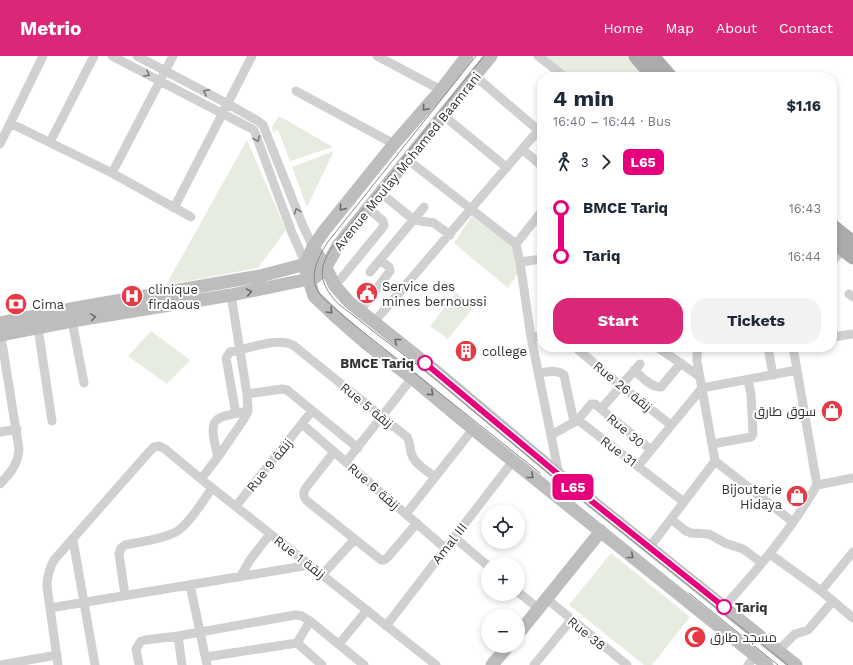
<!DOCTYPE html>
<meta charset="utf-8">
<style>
body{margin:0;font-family:"Work Sans",Cairo,sans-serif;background:#f2f2f3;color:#1f2937;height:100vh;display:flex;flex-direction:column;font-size:15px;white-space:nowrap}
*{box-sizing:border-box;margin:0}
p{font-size:13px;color:#747a83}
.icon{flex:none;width:22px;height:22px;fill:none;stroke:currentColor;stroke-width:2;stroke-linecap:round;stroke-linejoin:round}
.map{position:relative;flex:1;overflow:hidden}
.side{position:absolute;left:537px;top:16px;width:300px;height:280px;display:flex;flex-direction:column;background:#fff;border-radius:16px;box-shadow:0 2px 6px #0003}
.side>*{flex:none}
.badge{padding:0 8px;border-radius:6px;font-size:14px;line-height:26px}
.buttons{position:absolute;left:481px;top:449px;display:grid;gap:8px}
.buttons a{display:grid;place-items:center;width:44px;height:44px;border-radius:50%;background:#fff;box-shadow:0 2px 6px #0003;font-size:20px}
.map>.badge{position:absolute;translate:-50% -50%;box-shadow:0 0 0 2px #fff}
.legs{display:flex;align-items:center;gap:6px;height:44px;padding:0 16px;font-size:13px}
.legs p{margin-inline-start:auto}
.headline{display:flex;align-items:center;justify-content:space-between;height:68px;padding:0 16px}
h1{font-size:22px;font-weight:700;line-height:30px}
.action{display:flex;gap:8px;margin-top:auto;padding:8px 16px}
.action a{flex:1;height:46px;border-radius:16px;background:#db2777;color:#fff;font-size:16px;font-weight:700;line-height:46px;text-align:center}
.action a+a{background:#f2f2f3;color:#1f2937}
ul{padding:0 16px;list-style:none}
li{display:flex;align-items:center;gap:14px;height:48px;font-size:15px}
li i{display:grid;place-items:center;width:6px;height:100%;margin:0 5px;background:currentColor}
li i::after{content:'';width:10px;height:10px;margin:-5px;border:3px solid;border-radius:50%;background:#fff}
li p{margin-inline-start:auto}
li:first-child i{background:linear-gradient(#0000 50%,currentColor 0)}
li:last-child i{background:linear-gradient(currentColor 50%,#0000 0)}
header{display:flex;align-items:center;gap:24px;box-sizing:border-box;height:56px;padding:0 20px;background:#db2777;color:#fff}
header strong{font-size:19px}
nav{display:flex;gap:22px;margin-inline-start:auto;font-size:14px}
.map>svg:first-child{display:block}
</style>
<header>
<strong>Metrio</strong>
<nav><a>Home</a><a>Map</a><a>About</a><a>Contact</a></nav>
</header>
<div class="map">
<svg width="853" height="609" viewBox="0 0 853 609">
<rect width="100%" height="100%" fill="#fff"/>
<path fill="#e6ecdf" d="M539,0H629L646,21H564Z
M279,60L333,91L290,105L278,74L273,76L272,71Z
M247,84L286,174L258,212L166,229Z
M334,95L307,151L292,111Z
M472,160L516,188L518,217L508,232L454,187Z
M456,237L474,251L448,283L430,270Z
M151,275L190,304L167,328L128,300Z
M611,497L690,561L652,609H644L569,549Z"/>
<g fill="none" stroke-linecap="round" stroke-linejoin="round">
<path stroke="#d0d0d0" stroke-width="9" d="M112,0L254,74L292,177L306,208
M137,0L228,48L258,65L263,69L303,170L313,191
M377,0L441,34
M538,0L565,21
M475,20L538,74
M296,35L394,88
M444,60L506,111
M10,67L112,117L191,161
M50,86L94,0
M0,88L43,0
M522,93L542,110
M408,104L516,188L520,206
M112,117L173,0
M381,137L414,164L434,167L450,179
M174,152L252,0
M516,188L542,155
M542,203L520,206L531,281L559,419
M832,205L847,191
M370,216L424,151
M335,230L384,170L383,165L368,152
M849,238L853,241
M360,255L390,215L389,211L380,204
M72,265L84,327
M374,266L542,70
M38,272L52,365
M0,274L19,393C18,409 10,417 0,428
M531,281L542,280
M832,281L853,278
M575,291L621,330L671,369
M657,291L699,320
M768,291L773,319
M793,291L817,429
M634,314C641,320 651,332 661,331L681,307
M539,317C547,316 558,313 564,319L574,366
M247,338L282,333L287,334L358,392
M601,353L640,308
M236,358L226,302L230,296C249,293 275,281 293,289L407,381C411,387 409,393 412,399C415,409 428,415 435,421
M578,364L591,348H595L651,394
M302,368L445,492
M0,376L17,373
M551,379L578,364L684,446
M712,388L751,381L753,378L751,338L748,324
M334,396L305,433C303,438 303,441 307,445L381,504H384L388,501L417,467
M218,401C216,392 208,368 218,363C224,359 235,358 242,356
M715,405L793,466
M346,406L412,322
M638,410L702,332L797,314
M201,423L218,401L244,363L248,355L247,338L231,239
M236,450L312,355
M406,458L473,373
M671,463L686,475L691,477L709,478L725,487L743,493L762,507
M454,481L488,510
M73,484L95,609
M649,492L715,405L697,305V298L699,291
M770,498L821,535L853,562
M322,519L354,484
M240,521L250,504L270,478
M190,529L207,609
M821,535L853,496
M518,536L539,553
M125,539L119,498L121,492L125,489C139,486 169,482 179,474C192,464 203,445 212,432
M547,543L627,609
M724,551C758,513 791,474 817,429L853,422
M50,552L310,509
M386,570L513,405
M178,580L182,609
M297,587L322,609
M339,588L367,554
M778,595L795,578L808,574L833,545
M206,601L297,587L310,565
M0,609L57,599
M58,609L47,531C47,520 49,513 54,504L149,396L154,391L159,390L165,393L201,423L436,609
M139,609L136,593L141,585L145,584L178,580L295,559L302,560L310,565L364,609
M534,609L571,564
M748,609L755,600"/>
<path stroke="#bdbdbd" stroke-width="13" d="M467,0L441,34L394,88L324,175L313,191L308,202L306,215L314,240L335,260L367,288L412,322L473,373L767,609
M313,191L326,212L335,230L349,246L433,313L559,419L796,609
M0,267L70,253L260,220L306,208H315
M0,279L72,265L231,239L314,222C327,213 331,201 339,188L491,0
M518,578L601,475
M492,609L508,590"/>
<path stroke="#ababab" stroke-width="15" d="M636,0L654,21
M652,0L670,21
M832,170L853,187
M832,184L853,201"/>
<path stroke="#888" stroke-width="1" d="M476,0L327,187C318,202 308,220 319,237C324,244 336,253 342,259L540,417
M484,0L331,193C319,212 319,224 333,242C339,250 350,256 358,263C383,284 411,303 436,324C551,421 671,514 788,609
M689,537L778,609"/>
</g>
<defs><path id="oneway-chevron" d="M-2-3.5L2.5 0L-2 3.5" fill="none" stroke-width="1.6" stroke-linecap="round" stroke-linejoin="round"/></defs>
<g stroke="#7a7a7a">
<use href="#oneway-chevron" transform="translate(147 18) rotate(27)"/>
<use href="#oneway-chevron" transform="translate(206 36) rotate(-152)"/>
<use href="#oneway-chevron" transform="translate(257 83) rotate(68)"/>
<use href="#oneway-chevron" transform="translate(297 155) rotate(-111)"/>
</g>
<g stroke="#6a6a6a">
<use href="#oneway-chevron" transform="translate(425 52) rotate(131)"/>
<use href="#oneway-chevron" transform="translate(342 152) rotate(129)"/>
<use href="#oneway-chevron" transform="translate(249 236) rotate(-11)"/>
<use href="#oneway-chevron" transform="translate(330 255) rotate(45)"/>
<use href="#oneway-chevron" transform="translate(93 261) rotate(-9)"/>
<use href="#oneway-chevron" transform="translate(397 285) rotate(-141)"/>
<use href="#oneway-chevron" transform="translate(431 337) rotate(40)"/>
<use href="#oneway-chevron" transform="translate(531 420) rotate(39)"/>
<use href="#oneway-chevron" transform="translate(631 500) rotate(39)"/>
</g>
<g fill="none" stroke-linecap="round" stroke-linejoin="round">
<g stroke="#fff" stroke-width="9">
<path id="line-1" d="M425,307L559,419L724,551"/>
</g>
<use href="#line-1" stroke="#e6007e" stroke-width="6"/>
</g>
<defs>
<g id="civic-disc" transform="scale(1.15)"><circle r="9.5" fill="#e63946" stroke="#fff"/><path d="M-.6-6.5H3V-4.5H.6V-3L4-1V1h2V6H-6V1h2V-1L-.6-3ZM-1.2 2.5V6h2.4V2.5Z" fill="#fff"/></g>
<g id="hospital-disc" transform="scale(1.15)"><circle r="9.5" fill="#e63946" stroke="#fff"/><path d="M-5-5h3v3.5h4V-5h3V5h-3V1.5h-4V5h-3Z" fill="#fff"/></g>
<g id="bank-disc" transform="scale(1.15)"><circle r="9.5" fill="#e63946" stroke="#fff"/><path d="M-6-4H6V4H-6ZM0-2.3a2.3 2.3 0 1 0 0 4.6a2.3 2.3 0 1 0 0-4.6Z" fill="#fff"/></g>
<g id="building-disc" transform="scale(1.15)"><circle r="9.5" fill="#e63946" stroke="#fff"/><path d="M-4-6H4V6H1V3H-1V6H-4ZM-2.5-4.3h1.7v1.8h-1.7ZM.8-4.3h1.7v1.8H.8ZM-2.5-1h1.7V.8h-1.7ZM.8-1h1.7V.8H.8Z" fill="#fff"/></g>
<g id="shop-disc" transform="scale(1.15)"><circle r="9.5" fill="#e63946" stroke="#fff"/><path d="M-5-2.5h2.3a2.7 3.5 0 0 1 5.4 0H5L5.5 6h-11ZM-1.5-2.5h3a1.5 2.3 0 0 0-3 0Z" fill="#fff"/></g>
<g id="mosque-disc" transform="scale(1.15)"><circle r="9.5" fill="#e63946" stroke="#fff"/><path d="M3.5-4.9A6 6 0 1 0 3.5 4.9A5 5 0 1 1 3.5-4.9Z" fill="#fff"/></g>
</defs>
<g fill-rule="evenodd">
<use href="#civic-disc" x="367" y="237"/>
<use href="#hospital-disc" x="132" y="240"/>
<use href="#bank-disc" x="16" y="248"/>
<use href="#building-disc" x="466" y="295"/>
<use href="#shop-disc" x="832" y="355"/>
<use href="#shop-disc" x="797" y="440"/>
<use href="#mosque-disc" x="695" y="581"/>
</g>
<g fill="#fff" stroke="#e6007e" stroke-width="2">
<circle cx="425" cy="307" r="7"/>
<circle cx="724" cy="551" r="7"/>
</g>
<g text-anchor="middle" stroke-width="4" stroke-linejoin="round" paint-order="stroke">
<g font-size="13" fill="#333" stroke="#fff">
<text transform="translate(407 105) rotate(-51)" y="5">Avenue Moulay Mohamed Baamrani</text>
<text transform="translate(623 330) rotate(39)" y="5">Rue 26 زنقة</text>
<text transform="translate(367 349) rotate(39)" y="5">Rue 5 زنقة</text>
<text transform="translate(626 374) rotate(40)" y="5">Rue 30</text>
<text transform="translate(619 395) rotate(37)" y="5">Rue 31</text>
<text transform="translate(269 409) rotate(-51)" y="5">Rue 9 زنقة</text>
<text transform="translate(374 430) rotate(41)" y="5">Rue 6 زنقة</text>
<text transform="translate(449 487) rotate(-52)" y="5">Amal III</text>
<text transform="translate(300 501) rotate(38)" y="5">Rue 1 زنقة</text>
<text transform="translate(587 577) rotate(39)" y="5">Rue 38</text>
</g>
<g font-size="13" fill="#333" stroke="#fff" text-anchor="start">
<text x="382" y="235">Service des<tspan x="382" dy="15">mines bernoussi</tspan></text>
<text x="148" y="238">clinique<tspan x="148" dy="15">firdaous</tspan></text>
<text x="32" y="253">Cima</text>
<text x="482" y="300">college</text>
<text x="816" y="360" text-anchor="end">سوق طارق</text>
<text x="782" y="438" text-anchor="end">Bijouterie<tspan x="782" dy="15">Hidaya</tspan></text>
<text x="710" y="586">مسجد طارق</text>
</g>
<g font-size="13" font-weight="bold" fill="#333" stroke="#fff" text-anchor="end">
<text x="414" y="312">BMCE Tariq</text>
<text x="735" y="556" text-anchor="start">Tariq</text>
</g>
</g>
</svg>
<div class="buttons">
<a><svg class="icon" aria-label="locate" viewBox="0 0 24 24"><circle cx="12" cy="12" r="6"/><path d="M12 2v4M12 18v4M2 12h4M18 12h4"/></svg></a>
<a>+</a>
<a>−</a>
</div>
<b class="badge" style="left:573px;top:431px;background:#e6007e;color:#fff">L65</b>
<section class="side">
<div class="headline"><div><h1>4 min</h1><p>16:40 – 16:44 · Bus</p></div><b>$1.16</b></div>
<div class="legs"><svg class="icon" aria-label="walk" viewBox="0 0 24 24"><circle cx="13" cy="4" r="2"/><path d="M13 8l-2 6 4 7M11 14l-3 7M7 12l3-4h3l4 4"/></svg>3<svg class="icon" aria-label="forward" viewBox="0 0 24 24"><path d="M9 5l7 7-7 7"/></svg><b class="badge" style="background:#e6007e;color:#fff">L65</b></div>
<ul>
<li><i style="color:#e6007e"></i><b>BMCE Tariq</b><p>16:43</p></li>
<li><i style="color:#e6007e"></i><b>Tariq</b><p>16:44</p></li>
</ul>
<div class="action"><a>Start</a><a>Tickets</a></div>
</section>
</div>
